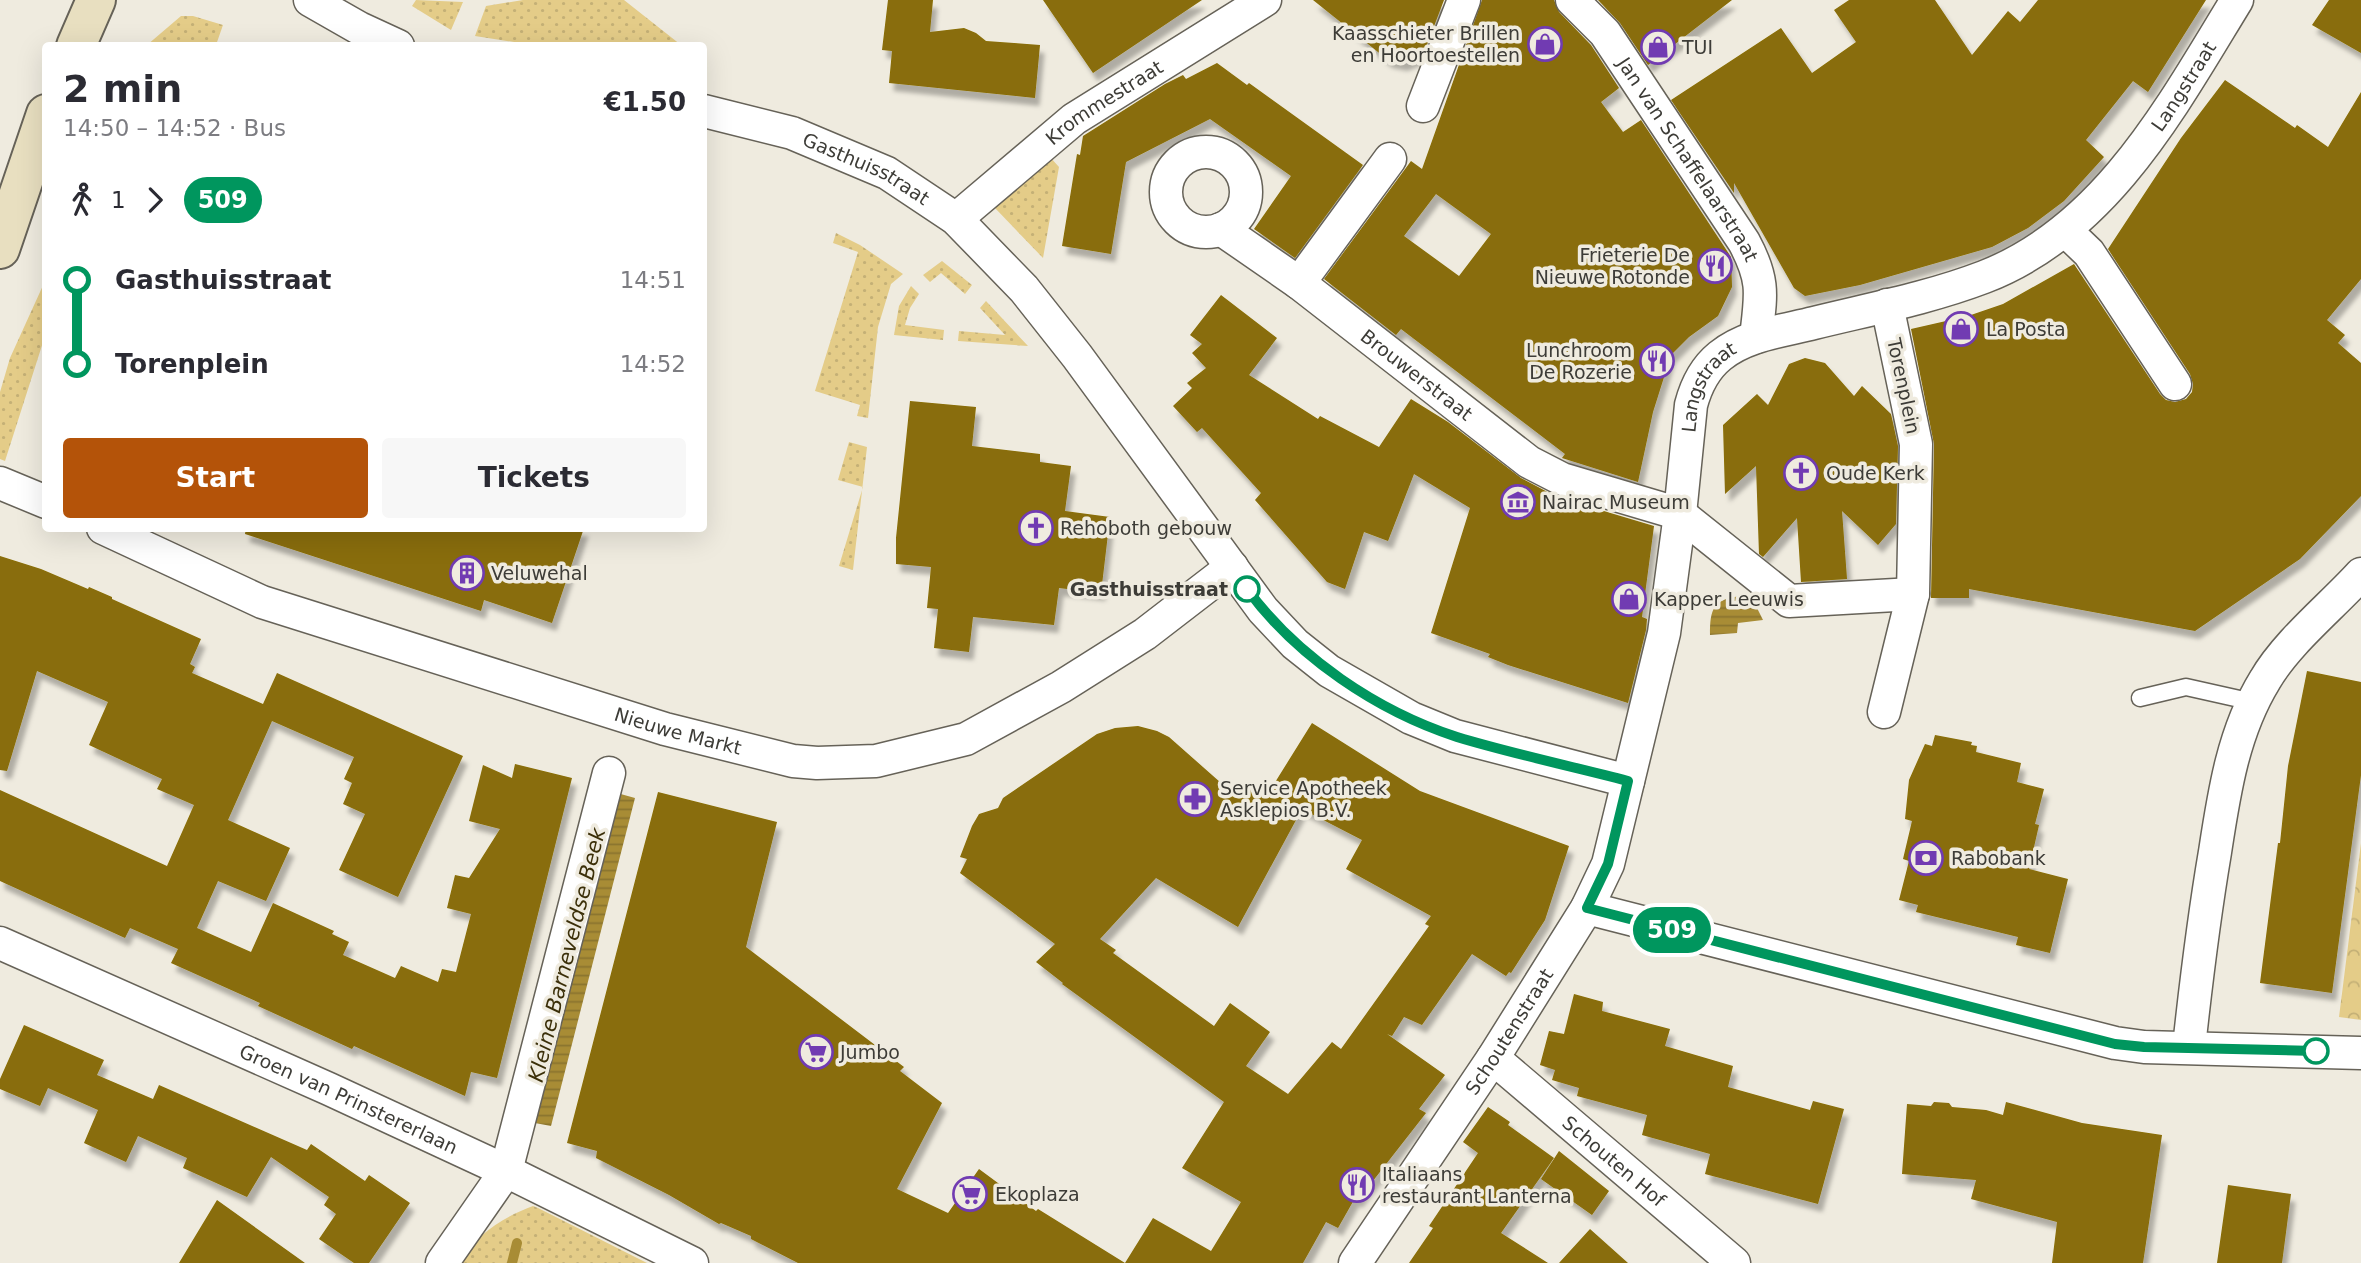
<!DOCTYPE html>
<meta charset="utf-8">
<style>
body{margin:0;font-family:"DejaVu Sans",sans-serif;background:#f7f7f7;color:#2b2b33;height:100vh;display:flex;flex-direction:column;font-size:26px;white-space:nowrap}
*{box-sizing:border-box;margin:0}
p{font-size:23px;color:#7c7c81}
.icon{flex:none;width:38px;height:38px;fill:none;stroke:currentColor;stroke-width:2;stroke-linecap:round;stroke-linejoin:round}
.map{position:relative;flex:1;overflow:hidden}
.details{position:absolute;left:42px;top:42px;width:665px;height:490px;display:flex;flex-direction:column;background:#fff;border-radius:7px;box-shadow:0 7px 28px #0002}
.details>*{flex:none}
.badge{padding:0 14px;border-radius:23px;font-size:24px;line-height:46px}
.map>.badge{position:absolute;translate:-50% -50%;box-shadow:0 0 0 4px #fff}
.legs{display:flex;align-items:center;gap:10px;height:77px;padding:0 21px;font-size:23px}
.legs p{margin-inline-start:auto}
.overview{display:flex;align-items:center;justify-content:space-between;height:119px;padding:0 21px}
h1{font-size:38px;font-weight:800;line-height:52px}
.primary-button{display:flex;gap:14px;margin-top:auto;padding:14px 21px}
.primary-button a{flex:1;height:80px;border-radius:7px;background:#b45309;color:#fff;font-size:28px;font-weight:800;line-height:80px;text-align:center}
.primary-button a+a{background:#f7f7f7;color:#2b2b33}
ul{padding:0 21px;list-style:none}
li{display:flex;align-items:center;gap:24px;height:84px;font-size:26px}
li i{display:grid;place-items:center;width:10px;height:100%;margin:0 9px;background:currentColor}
li i::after{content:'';width:18px;height:18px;margin:-9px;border:5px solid;border-radius:50%;background:#fff}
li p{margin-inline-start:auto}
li:first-child i{background:linear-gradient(#0000 50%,currentColor 0)}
li:last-child i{background:linear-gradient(currentColor 50%,#0000 0)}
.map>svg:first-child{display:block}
</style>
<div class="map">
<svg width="2361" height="1263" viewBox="0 0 2361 1263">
<defs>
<pattern id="grass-dots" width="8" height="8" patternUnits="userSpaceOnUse" patternTransform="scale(1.75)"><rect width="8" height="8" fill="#e4cc88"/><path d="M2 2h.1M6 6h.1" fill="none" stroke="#c4b076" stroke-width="1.8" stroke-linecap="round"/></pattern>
<pattern id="park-crowns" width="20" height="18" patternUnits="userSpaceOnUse" patternTransform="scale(1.75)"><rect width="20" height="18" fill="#e4cc88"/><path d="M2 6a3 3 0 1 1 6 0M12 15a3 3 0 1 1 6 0" fill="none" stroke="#c4b076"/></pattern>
<pattern id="water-rules" width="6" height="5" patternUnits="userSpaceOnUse" patternTransform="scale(1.75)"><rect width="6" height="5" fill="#a88c35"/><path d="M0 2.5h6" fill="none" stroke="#8a742e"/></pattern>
<filter id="shadow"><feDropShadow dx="4.5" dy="8" stdDeviation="2" flood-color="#0004"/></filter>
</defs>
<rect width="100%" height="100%" fill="#efebdf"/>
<path fill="url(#grass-dots)" d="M416,0L463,2L451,30L412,6Z
M523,0H624L681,45H533L475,36L486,6Z
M181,16H193L223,25L216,45H147Z
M1050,157L1059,167L1043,258L995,208Z
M836,233L860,245L903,274L891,284L878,327L868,418L857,416L860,405L815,391L858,252L833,243Z
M942,261L972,285L965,294L941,273L930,282L923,275Z
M45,281V336L5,461L0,459V392L10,358Z
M911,286L919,294L910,308L905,325L944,330L943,340L894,335L899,306Z
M986,301L1028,346L958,341L959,331L1005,335L980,308Z
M849,442L867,447L853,570L839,566L863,487L838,480Z
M533,1206L538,1208L647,1263H457C476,1235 503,1217 533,1206Z"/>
<path fill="url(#park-crowns)" d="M2361,843V1020L2339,1017Z"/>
<path fill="url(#water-rules)" d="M1741,596L1754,602L1763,620L1738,623L1737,633L1710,635C1710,609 1713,599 1741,596Z
M617,793L635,798L551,1126L535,1123Z"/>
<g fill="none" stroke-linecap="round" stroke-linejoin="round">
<path stroke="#a88c35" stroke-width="10" d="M512,1263L517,1243"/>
</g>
<path fill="#896d07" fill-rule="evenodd" filter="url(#shadow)" d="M888,0H933L930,32L964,28L976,33L986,41L1040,45L1035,98L889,83L892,51L882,50Z
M1043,0H1202L1093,73Z
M1313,0H1444L1423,55L1403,63L1388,60Z
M1482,0H1554L1559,12L1591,45L1619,88L1601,102L1623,132L1641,120L1731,257L1732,287L1718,316L1689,337L1671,355L1653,412L1638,482L1562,458L1565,454L1401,329L1396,335L1324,279L1411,161L1422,169ZM1436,194L1491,234L1459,276L1404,236Z
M1598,0H1732L1648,65L1620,23Z
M1849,0H1935L1972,55L2008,11L2020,22L2038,0H2206L2148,92L2133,81L2086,140L2104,157L2064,201L2028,228L1992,247L1860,285L1805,296L1794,288L1734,183V193L1671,100L1781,28L1812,73L1856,42L1834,10Z
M2329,0H2361V53L2312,25Z
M1217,63L1247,85L1249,83L1363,165L1295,258L1254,229L1291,176L1210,119L1126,162L1111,254L1062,246L1077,154L1080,155L1083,136L1165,84L1183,75L1186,79Z
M2225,80L2295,128L2297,125L2328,147L2361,92V279L2327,320L2345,335L2338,343L2361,363V496L2300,559L2195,631L1969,589V598H1931L1934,444L1911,329L1968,316L2003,304L2074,264L2160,394L2166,400L2175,402L2186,399L2192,392L2193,384L2190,374L2108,249L2181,138Z
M1221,295L1277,338L1249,375L1318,419L1320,416L1379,447L1411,399L1448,422L1521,478L1557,497L1654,526L1642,617L1647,619L1646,630L1628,703L1508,665L1488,657L1490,654L1431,633L1470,508L1414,474L1388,541L1364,532L1345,589L1327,582L1255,500L1261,493L1202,428L1197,432L1173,406L1192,388L1187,383L1206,368L1192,353L1202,344L1190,335Z
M1805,358L1825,363L1854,396L1862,386L1891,414L1898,446L1896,524L1878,545L1842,511L1847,579L1801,582L1797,518L1763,557L1759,554L1756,466L1725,494L1723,425L1757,394L1768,405L1789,364Z
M910,401L976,407L972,446L1040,454V462L1071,466L1065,511L1110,517L1101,593L1059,588L1054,625L973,617L969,652L934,648L938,609L927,608L931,567L896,564V538Z
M246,528H584L552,623L484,600L481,611L245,534Z
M0,556L41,569L88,589L89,587L112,597V599L201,639L190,664L195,667L192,673L263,704L277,673L463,756L398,897L339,870L365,814L343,804L352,783L344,779L354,757L272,721L228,820L290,848L266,901L218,881L197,928L251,952L273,903L334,931L332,934L349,942L343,955L395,978L401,966L438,982L442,969L456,972L471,914L447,908L455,875L469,878L500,829L469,821L483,765L512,778L515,764L572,778L497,1078L471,1072L465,1096L354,1046L352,1049L258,1006L260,1003L171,963L178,949L130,928L125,938L0,881V790L167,866L194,805L157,789L162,779L89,745L108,702L37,671L7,771L0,770Z
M2307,671L2361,682V775L2332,993L2260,983L2278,843H2280L2288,766Z
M1312,723L1420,791L1569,846L1545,920L1511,973L1509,972L1506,976L1472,954L1422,1025L1404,1017L1392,1036L1387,1034L1445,1075L1419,1109L1426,1113L1358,1200L1355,1198L1338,1228L1326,1222L1303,1263H798L751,1239V1236L721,1223L719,1224L669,1195L596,1158L597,1151L567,1143L658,792L777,822L746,947L904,1067L900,1071L942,1103L897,1189L948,1213L979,1169L1036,1211L1038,1209L1125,1263L1153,1218L1211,1251L1241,1202L1182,1168L1224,1102L1062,984L1063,983L1036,962L1055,944L960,873L967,859L960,857L972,826L979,814L998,808L1003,798L1097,734L1115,728L1138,726L1157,731L1169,737L1238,798L1253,783L1269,792ZM1302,809L1362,840L1346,869L1431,916L1425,924L1429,926L1341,1049L1332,1042L1288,1094L1246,1066L1270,1032L1230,1003L1214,1026L1113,953L1116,950L1100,939L1156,878L1238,927Z
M1935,735L1972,742L1971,745L1977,746L1976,752L2021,763L2017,782L2044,789L2035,824L2039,825L2029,869L2068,879L2050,953L2016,945L2018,937L1916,912L1918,905L1899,900L1909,861L1903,859L1912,821L1905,819L1909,780L1925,744L1932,746Z
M1574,994L1603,1002L1602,1011L1670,1029L1665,1046L1733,1066L1728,1087L1810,1110L1813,1101L1844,1109L1818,1204L1705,1174L1710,1154L1642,1135L1647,1115L1577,1096L1579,1088L1552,1080L1555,1070L1540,1065L1549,1031L1564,1034Z
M24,1025L104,1060L97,1075L153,1099L159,1085L307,1150L311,1144L365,1181L369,1175L410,1203L369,1263H354L319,1239L336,1214L324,1205L329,1197L271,1157L247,1197L183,1168L187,1158L138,1136L126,1162L84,1143L98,1110L48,1088L40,1106L0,1089V1079Z
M1934,1102L1949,1103L1952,1107L1986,1110L2003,1115L2006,1102L2082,1123L2162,1135L2143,1263H2052L2057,1222L1971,1199L1976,1180L1902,1174L1907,1104L1931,1106Z
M1488,1107L1510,1122L1508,1125L1554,1158L1501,1233L1548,1263H1409L1433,1228L1429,1226L1478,1153L1463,1142Z
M1559,1151L1609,1191L1592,1215L1541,1179Z
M2228,1185L2291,1194L2282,1263H2217Z
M217,1200L305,1263H179Z
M1590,1229L1628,1263H1559Z"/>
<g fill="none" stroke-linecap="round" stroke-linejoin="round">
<g stroke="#666258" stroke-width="19">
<path id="lane" d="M2140,698L2186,687L2253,702"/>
</g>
<g stroke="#666258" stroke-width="35">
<g id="street">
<path d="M310,0L359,28L398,46"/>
<path id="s1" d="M1572,0L1605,33L1744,242C1765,281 1761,295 1756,337"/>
<path d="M1423,106L1464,0"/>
<path id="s2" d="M704,111L792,133L887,173L956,219L1024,289L1077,356L1263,610L1295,644L1329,671L1411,718L1455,736L1628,781"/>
<circle cx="1206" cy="192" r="40"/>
<path id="s3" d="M1390,159L1299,283L1529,462L1562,479L1680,514L1789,601L1913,594"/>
<path id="s4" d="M956,219L1074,119L1265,0"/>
<path d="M1221,229L1299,283"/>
<path d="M2065,230L2089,253L2175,384"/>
<path d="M0,483L46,502"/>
<path id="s5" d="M103,528L262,602L665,729L793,761L817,763L876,761L966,739L1061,687L1145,634L1232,567"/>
<path d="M1884,712L1913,594L1916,444L1887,305"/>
<path d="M1587,908L2115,1043L2144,1047L2361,1053"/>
<path id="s6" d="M0,943L329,1089L506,1171L692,1263"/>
<path d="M2189,1047C2196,982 2204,917 2215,852C2224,793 2233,732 2265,680C2287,642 2331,607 2361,574"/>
<path id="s7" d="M1493,1058L1734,1263"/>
<path d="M442,1263L506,1171L609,773"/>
<path id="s8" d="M1355,1263L1493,1058L1587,908L1608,864L1664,633L1680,514L1691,405C1696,386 1704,369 1720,356C1746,335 1782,331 1814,323C1871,309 1929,298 1984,277C2106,230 2172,106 2237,0"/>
</g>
</g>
<g stroke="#666258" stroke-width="42">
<path id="secondary" d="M76,46L96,0
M0,249L46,114"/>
</g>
<use href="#lane" stroke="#fff" stroke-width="16"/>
<use href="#street" stroke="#fff" stroke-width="32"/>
<use href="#secondary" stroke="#e8dfc0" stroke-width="38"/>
</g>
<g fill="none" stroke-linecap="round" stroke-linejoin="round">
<g stroke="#fff" stroke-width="16">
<path id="line-1" d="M1247,589C1297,657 1377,711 1457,737C1513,754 1571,766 1628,781L1608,864L1587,908L2115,1044L2144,1047L2316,1051"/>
</g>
<use href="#line-1" stroke="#00965e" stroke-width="10"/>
</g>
<defs>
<g id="shop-ring" transform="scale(1.75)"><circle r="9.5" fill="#efebdf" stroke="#713bb2" stroke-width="1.5"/><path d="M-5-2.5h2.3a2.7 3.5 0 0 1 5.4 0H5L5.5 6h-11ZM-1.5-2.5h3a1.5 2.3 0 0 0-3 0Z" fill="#713bb2"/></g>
<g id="restaurant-ring" transform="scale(1.75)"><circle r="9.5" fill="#efebdf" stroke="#713bb2" stroke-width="1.5"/><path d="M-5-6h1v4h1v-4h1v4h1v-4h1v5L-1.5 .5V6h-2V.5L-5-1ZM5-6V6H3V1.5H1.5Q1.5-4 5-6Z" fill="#713bb2"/></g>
<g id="church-ring" transform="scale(1.75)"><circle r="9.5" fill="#efebdf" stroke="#713bb2" stroke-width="1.5"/><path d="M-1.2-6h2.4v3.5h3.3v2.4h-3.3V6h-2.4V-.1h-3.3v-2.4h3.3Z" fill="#713bb2"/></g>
<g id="museum-ring" transform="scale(1.75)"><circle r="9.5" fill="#efebdf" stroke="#713bb2" stroke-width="1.5"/><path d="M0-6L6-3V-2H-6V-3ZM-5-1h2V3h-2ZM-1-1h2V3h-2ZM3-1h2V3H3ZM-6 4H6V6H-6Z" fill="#713bb2"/></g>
<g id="building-ring" transform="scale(1.75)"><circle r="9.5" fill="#efebdf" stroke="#713bb2" stroke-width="1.5"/><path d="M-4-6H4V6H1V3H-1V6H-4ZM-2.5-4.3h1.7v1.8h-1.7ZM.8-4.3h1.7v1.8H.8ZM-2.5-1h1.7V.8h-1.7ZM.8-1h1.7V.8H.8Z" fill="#713bb2"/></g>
<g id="pharmacy-ring" transform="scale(1.75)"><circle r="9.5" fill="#efebdf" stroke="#713bb2" stroke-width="1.5"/><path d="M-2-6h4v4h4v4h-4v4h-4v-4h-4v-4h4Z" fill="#713bb2"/></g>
<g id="bank-ring" transform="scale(1.75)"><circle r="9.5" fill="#efebdf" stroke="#713bb2" stroke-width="1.5"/><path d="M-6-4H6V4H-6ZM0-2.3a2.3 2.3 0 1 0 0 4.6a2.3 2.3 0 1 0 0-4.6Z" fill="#713bb2"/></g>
<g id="supermarket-ring" transform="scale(1.75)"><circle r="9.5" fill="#efebdf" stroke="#713bb2" stroke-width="1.5"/><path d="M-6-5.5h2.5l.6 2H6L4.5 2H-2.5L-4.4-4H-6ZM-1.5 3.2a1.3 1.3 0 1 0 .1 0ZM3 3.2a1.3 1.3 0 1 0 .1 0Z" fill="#713bb2"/></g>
</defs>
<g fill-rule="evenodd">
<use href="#shop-ring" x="1545" y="44"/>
<use href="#shop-ring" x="1658" y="47"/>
<use href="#restaurant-ring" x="1715" y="266"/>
<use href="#shop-ring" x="1961" y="329"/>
<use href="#restaurant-ring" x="1657" y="361"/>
<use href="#church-ring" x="1801" y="473"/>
<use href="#museum-ring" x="1518" y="502"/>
<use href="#church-ring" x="1036" y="528"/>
<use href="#building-ring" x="467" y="573"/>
<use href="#shop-ring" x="1629" y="599"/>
<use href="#pharmacy-ring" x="1195" y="799"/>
<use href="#bank-ring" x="1926" y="858"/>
<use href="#supermarket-ring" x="816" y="1052"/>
<use href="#restaurant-ring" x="1357" y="1185"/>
<use href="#supermarket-ring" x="970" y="1194"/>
</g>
<g fill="#fff" stroke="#00965e" stroke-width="3.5">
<circle cx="1247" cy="589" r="12"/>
<circle cx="2316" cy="1051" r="12"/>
</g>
<g text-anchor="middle" stroke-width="7" stroke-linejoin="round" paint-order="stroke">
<g font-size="19" fill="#3d3c37" stroke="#efebdf" text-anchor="start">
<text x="1520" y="40" text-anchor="end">Kaasschieter Brillen<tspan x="1520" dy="22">en Hoortoestellen</tspan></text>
<text x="1682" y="54">TUI</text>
<text x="1690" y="262" text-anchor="end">Frieterie De<tspan x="1690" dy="22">Nieuwe Rotonde</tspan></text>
<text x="1986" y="336">La Posta</text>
<text x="1632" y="357" text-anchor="end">Lunchroom<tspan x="1632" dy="22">De Rozerie</tspan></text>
<text x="1826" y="480">Oude Kerk</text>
<text x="1542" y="509">Nairac Museum</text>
<text x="1060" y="535">Rehoboth gebouw</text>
<text x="491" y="580">Veluwehal</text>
<text x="1654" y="606">Kapper Leeuwis</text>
<text x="1220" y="795">Service Apotheek<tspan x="1220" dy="22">Asklepios B.V.</tspan></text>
<text x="1951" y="865">Rabobank</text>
<text x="840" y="1059">Jumbo</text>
<text x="1382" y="1181">Italiaans<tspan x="1382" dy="22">restaurant Lanterna</tspan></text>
<text x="995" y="1201">Ekoplaza</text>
</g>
<g font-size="19" fill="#3d3c37" stroke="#efebdf">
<text dy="7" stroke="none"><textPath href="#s8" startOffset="1556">Langstraat</textPath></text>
<text dy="7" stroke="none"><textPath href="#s4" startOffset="189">Krommestraat</textPath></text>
<text dy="7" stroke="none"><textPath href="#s1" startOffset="198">Jan van Schaffelaarstraat</textPath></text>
<text dy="7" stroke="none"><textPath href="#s2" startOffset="173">Gasthuisstraat</textPath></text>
<text dy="7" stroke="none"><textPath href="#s3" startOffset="303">Brouwerstraat</textPath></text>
<text transform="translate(1904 386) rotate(78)" y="7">Torenplein</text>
<text dy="7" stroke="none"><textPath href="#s8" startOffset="964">Langstraat</textPath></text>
<text dy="7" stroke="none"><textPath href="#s5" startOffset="611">Nieuwe Markt</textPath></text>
<text dy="7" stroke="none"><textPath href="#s8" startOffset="278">Schoutenstraat</textPath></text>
<text dy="7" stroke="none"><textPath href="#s6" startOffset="382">Groen van Prinstererlaan</textPath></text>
<text dy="7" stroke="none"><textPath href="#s7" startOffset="159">Schouten Hof</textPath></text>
</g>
<g font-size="19" font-weight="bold" fill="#3d3c37" stroke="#efebdf" text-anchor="end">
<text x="1228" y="596">Gasthuisstraat</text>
</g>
<g font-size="21" font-style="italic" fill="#3b2f09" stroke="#efebdf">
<text transform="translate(567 955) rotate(-76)" y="7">Kleine Barneveldse Beek</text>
</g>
</g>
</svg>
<b class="badge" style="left:1672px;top:930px;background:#00965e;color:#fff">509</b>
<section class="details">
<div class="overview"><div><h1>2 min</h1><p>14:50 – 14:52 · Bus</p></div><b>€1.50</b></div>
<div class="legs"><svg class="icon" aria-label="walk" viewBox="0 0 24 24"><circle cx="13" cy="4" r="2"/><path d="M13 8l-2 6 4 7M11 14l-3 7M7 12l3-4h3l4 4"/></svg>1<svg class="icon" aria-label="forward" viewBox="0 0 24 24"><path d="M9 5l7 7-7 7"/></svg><b class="badge" style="background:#00965e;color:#fff">509</b></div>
<ul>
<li><i style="color:#00965e"></i><b>Gasthuisstraat</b><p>14:51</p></li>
<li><i style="color:#00965e"></i><b>Torenplein</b><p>14:52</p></li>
</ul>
<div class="primary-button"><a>Start</a><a>Tickets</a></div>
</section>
</div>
